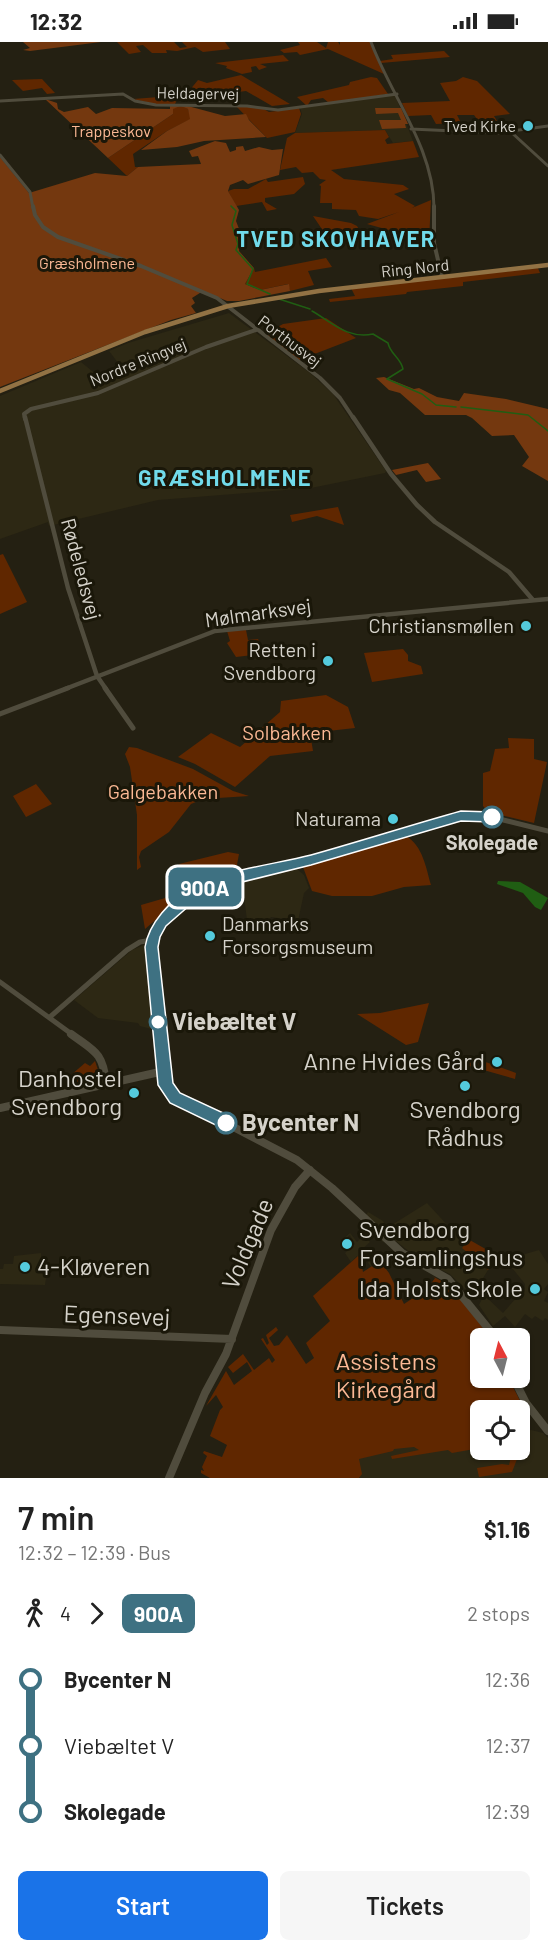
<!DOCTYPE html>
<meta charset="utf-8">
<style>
body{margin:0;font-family:Barlow,sans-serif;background:#f6f6f6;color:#222;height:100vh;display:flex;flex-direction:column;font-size:22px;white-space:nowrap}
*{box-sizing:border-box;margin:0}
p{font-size:20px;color:#767676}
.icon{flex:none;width:33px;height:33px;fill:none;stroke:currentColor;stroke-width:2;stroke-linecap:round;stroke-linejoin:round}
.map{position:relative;height:1436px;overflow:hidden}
.panel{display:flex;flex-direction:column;background:#fff;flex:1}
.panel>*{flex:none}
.badge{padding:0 12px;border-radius:9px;font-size:21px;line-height:39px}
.needle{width:39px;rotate:353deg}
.tools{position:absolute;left:470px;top:1286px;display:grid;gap:12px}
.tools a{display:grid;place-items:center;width:60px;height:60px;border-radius:9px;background:#fff;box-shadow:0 2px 4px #0004;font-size:30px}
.map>.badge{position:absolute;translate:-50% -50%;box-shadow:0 0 0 3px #fff}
.legs{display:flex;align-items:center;gap:9px;height:66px;padding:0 18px;font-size:20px}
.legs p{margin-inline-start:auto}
.head{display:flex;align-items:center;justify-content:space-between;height:102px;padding:0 18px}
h1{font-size:33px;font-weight:600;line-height:45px}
.button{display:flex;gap:12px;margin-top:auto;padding:12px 18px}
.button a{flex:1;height:69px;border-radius:9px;background:#1a73e8;color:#fff;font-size:24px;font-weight:600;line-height:69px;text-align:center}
.button a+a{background:#f6f6f6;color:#222}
ul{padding:0 18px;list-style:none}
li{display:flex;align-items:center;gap:21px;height:66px;font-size:22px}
li i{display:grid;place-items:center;width:9px;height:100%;margin:0 8px;background:currentColor}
li i::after{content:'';width:15px;height:15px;margin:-8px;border:4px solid;border-radius:50%;background:#fff}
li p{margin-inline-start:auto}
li:first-child i{background:linear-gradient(#0000 50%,currentColor 0)}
li:last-child i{background:linear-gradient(currentColor 50%,#0000 0)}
.status{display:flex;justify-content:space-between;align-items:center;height:42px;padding:0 30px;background:#fff;direction:ltr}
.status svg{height:16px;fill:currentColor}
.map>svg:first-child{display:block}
</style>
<div class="status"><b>12:32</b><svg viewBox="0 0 49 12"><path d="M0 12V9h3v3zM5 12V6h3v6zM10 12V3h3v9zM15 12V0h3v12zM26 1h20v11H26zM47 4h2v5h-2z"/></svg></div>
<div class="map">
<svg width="548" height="1436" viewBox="0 0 548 1436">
<rect width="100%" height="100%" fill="#242012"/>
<path fill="#2d2814" d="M395,53L413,99L393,101L385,88L295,91L302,72L300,66Z
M229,271L310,331L333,352L386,429L385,431L311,446L158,458L49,484L48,480L0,497V354L81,320L103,338L125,330L109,309L128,301Z
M297,827L304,833L309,846L304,851L298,879L271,875L266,882L247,878L243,846L245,840Z
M144,903L146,907L152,987L140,984L138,981L98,976L74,958L132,908Z
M427,1161L450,1186L467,1200L463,1206L488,1228L472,1254L450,1232L416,1215L391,1195L383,1200L362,1179L368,1170L383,1179L387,1186Z
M350,1191L357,1200L364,1193L370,1200L359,1210L365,1216L373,1209L380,1219L371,1225L367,1219L362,1222L357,1214L351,1220L345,1211L355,1202L351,1195L350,1193L339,1201Z
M539,1208L548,1222V1242L544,1247L548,1250L544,1259L548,1261V1278L545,1276L543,1279L535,1274L532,1277L525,1272L515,1285L505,1274L493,1284L479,1263L484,1253L503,1271L525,1246V1242L513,1227L504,1224L505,1218Z
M41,1211V1217L48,1221L45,1243L0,1242V1227H3L4,1222H13L14,1214Z
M531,1388L543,1391L548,1396V1436H360L352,1411L480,1395V1407H519V1390Z"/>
<path fill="#602700" d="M117,0H174L180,6L187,5L182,0H225L230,7L203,10L195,5L177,9L166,8L167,11H152L143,3L136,4L141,10L129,12Z
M298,0H317L326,6L328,0H338L340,3V0H371L384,32L328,7L300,13L297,10L284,11L280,8L300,3Z
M444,9L450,15L381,21L380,19L393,17L391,13Z
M283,13L289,19L260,22L267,25L259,28L256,24L251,25L252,30L242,32L226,26L227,24L215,21Z
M241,33L290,62L272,64L246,49L184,57L185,52L195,54L189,49L198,38L207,41Z
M371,35L377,36L388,52L329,61L323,56L311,58L307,64L297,55L349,43L350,40Z
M463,35L477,39L510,72L494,74L497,79L482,78L483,81H480L479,79L482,78L477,77L474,73H457L461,81L436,82L431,73L408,74L402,61L450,59L440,41L456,39Z
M42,37L55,51L47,52L42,46L23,49L12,38Z
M182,48L175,62H182L159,63L133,57L159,55L157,49Z
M180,63L188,67L191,77L167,89L133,112L135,125H138L127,134L108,116L173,72L172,67Z
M236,64L260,65L269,70L299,66L301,72L295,90L267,96Z
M385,88L389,95L385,98L387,102L413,99L419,115L331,128L344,137L403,143L409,147L394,152L415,164L412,166L431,158L429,199L367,182L399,170L378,177L359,174L356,168L332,167V161H320L321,144L319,143L326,138L320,137L313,130L302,131L296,125L280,128L287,96L295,91Z
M303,135L305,142L294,152L265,156V160L277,167L267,169L262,160L236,164L228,149L234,147H248L266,137L268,140Z
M313,174L351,181L357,184L364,196L352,201L349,195L344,196L341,191L331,192L332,195L328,196Z
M326,216L332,225L308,229L314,243L290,249L288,242L260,248L245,242L254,226L255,230Z
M538,226L540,231L463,240V244L407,250L406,252L330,260L329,257L355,254L351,246Z
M326,276L356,296L299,318L265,292L283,282Z
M338,465L344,483L317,474L292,480L290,473Z
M3,512L27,560L0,572V513Z
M246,588L248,598L258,597L259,599L250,602L253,613L236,615L227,601L230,599L227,589Z
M403,607L408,613V619L421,624L423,632L372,640L364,611Z
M326,653L348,665L355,686L310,691L313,709L270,714L235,745L195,722L178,715L211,691L240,705L280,670L281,659Z
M508,696L534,697V717L547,720L534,781L488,770L483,764V731L490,729L495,707L509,706Z
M129,705L137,706L193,727L233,749L249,754L203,757L191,762L169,790L141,809L139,815L141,825L137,828V773L130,725L125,712Z
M36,742L52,762L26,775L13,754Z
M406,794C423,804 426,826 431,843L404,845L372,854H332L312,849L303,825Z
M228,810L239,812L236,828L230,833L207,839L186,852L145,887L141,863L179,852L183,832L179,822Z
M429,961L418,1000L406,1003L357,972L380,971Z
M469,1014L516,1031L515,1037L466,1023Z
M95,1019L99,1031L96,1036L68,1042L77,1038L71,1033L85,1021L90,1024Z
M461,1193L496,1213L493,1215L494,1219L488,1228L462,1206L467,1200Z
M358,1214L361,1219L363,1230L380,1219L389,1231L404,1262L428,1246L435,1236L432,1234L449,1243L491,1296H480V1335H508C512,1344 530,1376 530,1382C530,1388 526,1395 523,1400L519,1401V1368H480V1406L452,1411L448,1408L392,1417L391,1414L419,1408L414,1405L394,1407L393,1409L359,1417L362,1432L359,1436H210L201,1431V1428L204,1429L202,1425L207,1414L203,1411L204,1409L222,1415L227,1403L210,1394L220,1368L223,1365L216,1353L206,1364L226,1329L234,1343L252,1329L247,1320L233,1331L228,1325L243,1312L254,1328L269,1316L272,1321L275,1318L261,1297L263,1296L267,1303L269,1301L266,1293L276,1285L278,1288L269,1296L274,1304L279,1303L287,1293L306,1322L314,1316L306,1301L330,1279L313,1254Z
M512,1411L519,1412L512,1430L479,1435L477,1426L502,1422L509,1423Z"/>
<path fill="#74380f" d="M23,0H101L30,9L23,8L30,6Z
M45,57L57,61L58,67L64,70L88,65L96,72L112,66L170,67V64H180L173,67V72L108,116Z
M184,63L225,74L246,72L249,78L266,95L204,99L177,105L141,108L167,89L190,77L188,67L181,64Z
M375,66H401L408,82H405L406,86L382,87L379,78H401L398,71L376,72Z
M215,99L226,101L230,110L236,108V105L243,104L245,109L259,105L272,108L283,107L279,133L248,142L243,138L230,143L228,149L239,168L236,179L241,192L239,209L254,226L245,242L260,248L289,242L290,249L239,259H227L203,249L192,256L195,261L191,264L196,271L171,278L0,345V115L29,151L95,131L127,134L138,125L201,122L198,114L192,115L189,109Z
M384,335L414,347L419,346L437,355L459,359L464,351L506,357L548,367V439L522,424L529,415L514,393L492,394L472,376L466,373H425L400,351L389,348L376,336Z
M428,421L441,437L426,440L417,428L396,433L392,428Z"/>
<path fill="#205e13" d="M498,839L520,840L548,856L541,868L535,865L523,851L497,842Z"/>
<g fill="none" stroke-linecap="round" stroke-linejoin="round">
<path stroke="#205e13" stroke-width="1.5" d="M231,164L236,169L232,183L238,202L236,208L253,227L247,242L270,252
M279,257L310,267
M312,269C333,281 347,297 373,292L388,301C390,312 401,316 403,327L387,337L422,352L436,363L456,365
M461,365L528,373L548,389"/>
<path stroke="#504c3d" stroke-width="3" d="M371,0C391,54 434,106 434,166
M0,59L123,52L135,59L156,63L247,64L278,68L397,52
M411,87L498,91L548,84
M511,90L548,124
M0,113L30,150L33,166"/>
<path stroke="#504c3d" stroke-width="4" d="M33,164L35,173L43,185L58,195L141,224L217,256L320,336L340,356L354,377
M434,164V201L442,235
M25,377L24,372L31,367L98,351L206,305L256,288"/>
<path stroke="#504c3d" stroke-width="4.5" d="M25,375L68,546L97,634L106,647
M353,375L391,432L417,463L435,480L509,530L533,558
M65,647L215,589L548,557"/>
<path stroke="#504c3d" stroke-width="5" d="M105,646L133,686
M0,672L68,646
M0,940L73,993
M50,975L127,908L140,900L152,898
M160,993L151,901L161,882L178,864L198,849L218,840L311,818L461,774L495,776L548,789"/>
<path stroke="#504c3d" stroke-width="8" d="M71,992C94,1009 103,1010 106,1041
M160,992L166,1043L170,1052L297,1118L332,1146L402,1211L448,1237L496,1296
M0,1066L164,1029
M0,1288L232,1297
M513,1335L526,1361L548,1389
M169,1436L205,1351L226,1312L271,1188L295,1145L310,1128"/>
<path stroke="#927244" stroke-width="4.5" d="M0,349L145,290L228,264L319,249L548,223"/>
</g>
<path fill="#3e7182" stroke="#fff" stroke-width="1.5" d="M461,769L492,770L498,775L492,780L461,779L311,823L214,847L198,856L166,884L160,895L158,905L173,1041L180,1051L232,1075L234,1081L232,1086L226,1088L170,1061L158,1043L145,905C149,881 170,858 192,846C227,827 272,823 311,813C361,799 411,783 461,769Z"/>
<g fill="#54cadc" stroke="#1a1709" stroke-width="2">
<circle cx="528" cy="84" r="6"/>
<circle cx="526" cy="584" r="6"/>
<circle cx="328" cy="619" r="6"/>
<circle cx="393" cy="777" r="6"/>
<circle cx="210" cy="894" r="6"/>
<circle cx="497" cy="1020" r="6"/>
<circle cx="465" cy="1044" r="6"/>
<circle cx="134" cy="1051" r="6"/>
<circle cx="347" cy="1202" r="6"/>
<circle cx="25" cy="1225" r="6"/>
<circle cx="535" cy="1247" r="6"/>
</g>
<g fill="#fff" stroke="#3e7182" stroke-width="3">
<circle cx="492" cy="775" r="10"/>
<circle cx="158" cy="980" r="8"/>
<circle cx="226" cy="1081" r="10"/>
</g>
<g text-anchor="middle" stroke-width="6" stroke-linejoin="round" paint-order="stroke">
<g font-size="16" fill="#d5d2ca" stroke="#1a1709">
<text transform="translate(198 51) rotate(1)" y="6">Heldagervej</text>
<text transform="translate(415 226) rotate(-6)" y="6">Ring Nord</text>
<text transform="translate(290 299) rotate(37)" y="6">Porthusvej</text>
<text transform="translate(138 320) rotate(-22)" y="6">Nordre Ringvej</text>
</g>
<g font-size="16" fill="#d5d2ca" stroke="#1a1709" text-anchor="end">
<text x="516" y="90">Tved Kirke</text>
</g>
<g font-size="16" fill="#fcb995" stroke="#1a1709">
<text x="111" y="95">Trappeskov</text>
<text x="87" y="227">Græsholmene</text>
</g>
<g font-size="20" fill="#d5d2ca" stroke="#1a1709">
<text transform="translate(81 527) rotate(75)" y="7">Rødeledsvej</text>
<text transform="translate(258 571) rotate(-8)" y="7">Mølmarksvej</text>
</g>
<g font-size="20" fill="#d5d2ca" stroke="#1a1709" text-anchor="end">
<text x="514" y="591">Christiansmøllen</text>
<text x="316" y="615">Retten i<tspan x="316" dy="23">Svendborg</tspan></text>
<text x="381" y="784">Naturama</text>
<text x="222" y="889" text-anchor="start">Danmarks<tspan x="222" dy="23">Forsorgsmuseum</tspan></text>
</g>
<g font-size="20" fill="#fcb995" stroke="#1a1709">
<text x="287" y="698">Solbakken</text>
<text x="163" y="757">Galgebakken</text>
</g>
<g font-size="20" font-weight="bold" fill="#d5d2ca" stroke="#1a1709">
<text x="492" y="808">Skolegade</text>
</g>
<g font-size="22" font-weight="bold" letter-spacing="1.5" fill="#71dbeb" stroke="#1a1709">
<text x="336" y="205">TVED SKOVHAVER</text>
<text x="225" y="444">GRÆSHOLMENE</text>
</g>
<g font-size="24" font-weight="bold" fill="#d5d2ca" stroke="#1a1709" text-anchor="start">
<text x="172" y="988">Viebæltet V</text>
<text x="242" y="1089">Bycenter N</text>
</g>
<g font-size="24" fill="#d5d2ca" stroke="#1a1709" text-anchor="end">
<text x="485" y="1028">Anne Hvides Gård</text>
<text x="122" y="1045">Danhostel<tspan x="122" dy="28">Svendborg</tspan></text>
<text x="465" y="1076" text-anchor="middle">Svendborg<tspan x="465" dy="28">Rådhus</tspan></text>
<text x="359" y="1196" text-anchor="start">Svendborg<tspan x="359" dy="28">Forsamlingshus</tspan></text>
<text x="37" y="1233" text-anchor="start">4-Kløveren</text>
<text x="523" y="1255">Ida Holsts Skole</text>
</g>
<g font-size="24" fill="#d5d2ca" stroke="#1a1709">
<text transform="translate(248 1202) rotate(-67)" y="8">Voldgade</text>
<text transform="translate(117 1274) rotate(2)" y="8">Egensevej</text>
</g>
<g font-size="24" fill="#fcb995" stroke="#1a1709">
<text x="386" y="1328">Assistens<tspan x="386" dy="28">Kirkegård</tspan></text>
</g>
</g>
</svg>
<div class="tools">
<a><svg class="needle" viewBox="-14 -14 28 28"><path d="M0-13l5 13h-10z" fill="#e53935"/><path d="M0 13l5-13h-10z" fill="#767676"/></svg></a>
<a><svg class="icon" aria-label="locate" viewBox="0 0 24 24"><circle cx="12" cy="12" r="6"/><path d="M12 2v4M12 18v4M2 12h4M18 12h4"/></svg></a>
</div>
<b class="badge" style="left:205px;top:845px;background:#3e7182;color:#fff">900A</b>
</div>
<section class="panel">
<div class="head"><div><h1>7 min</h1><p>12:32 – 12:39 · Bus</p></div><b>$1.16</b></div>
<div class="legs"><svg class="icon" aria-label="walk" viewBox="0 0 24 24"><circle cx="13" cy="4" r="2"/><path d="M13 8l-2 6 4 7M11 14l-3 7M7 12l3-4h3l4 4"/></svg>4<svg class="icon" aria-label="forward" viewBox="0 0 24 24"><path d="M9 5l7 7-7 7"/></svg><b class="badge" style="background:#3e7182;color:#fff">900A</b><p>2 stops</p></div>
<ul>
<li><i style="color:#3e7182"></i><b>Bycenter N</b><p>12:36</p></li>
<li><i style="color:#3e7182"></i><span>Viebæltet V</span><p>12:37</p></li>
<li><i style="color:#3e7182"></i><b>Skolegade</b><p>12:39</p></li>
</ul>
<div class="button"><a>Start</a><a>Tickets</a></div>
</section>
